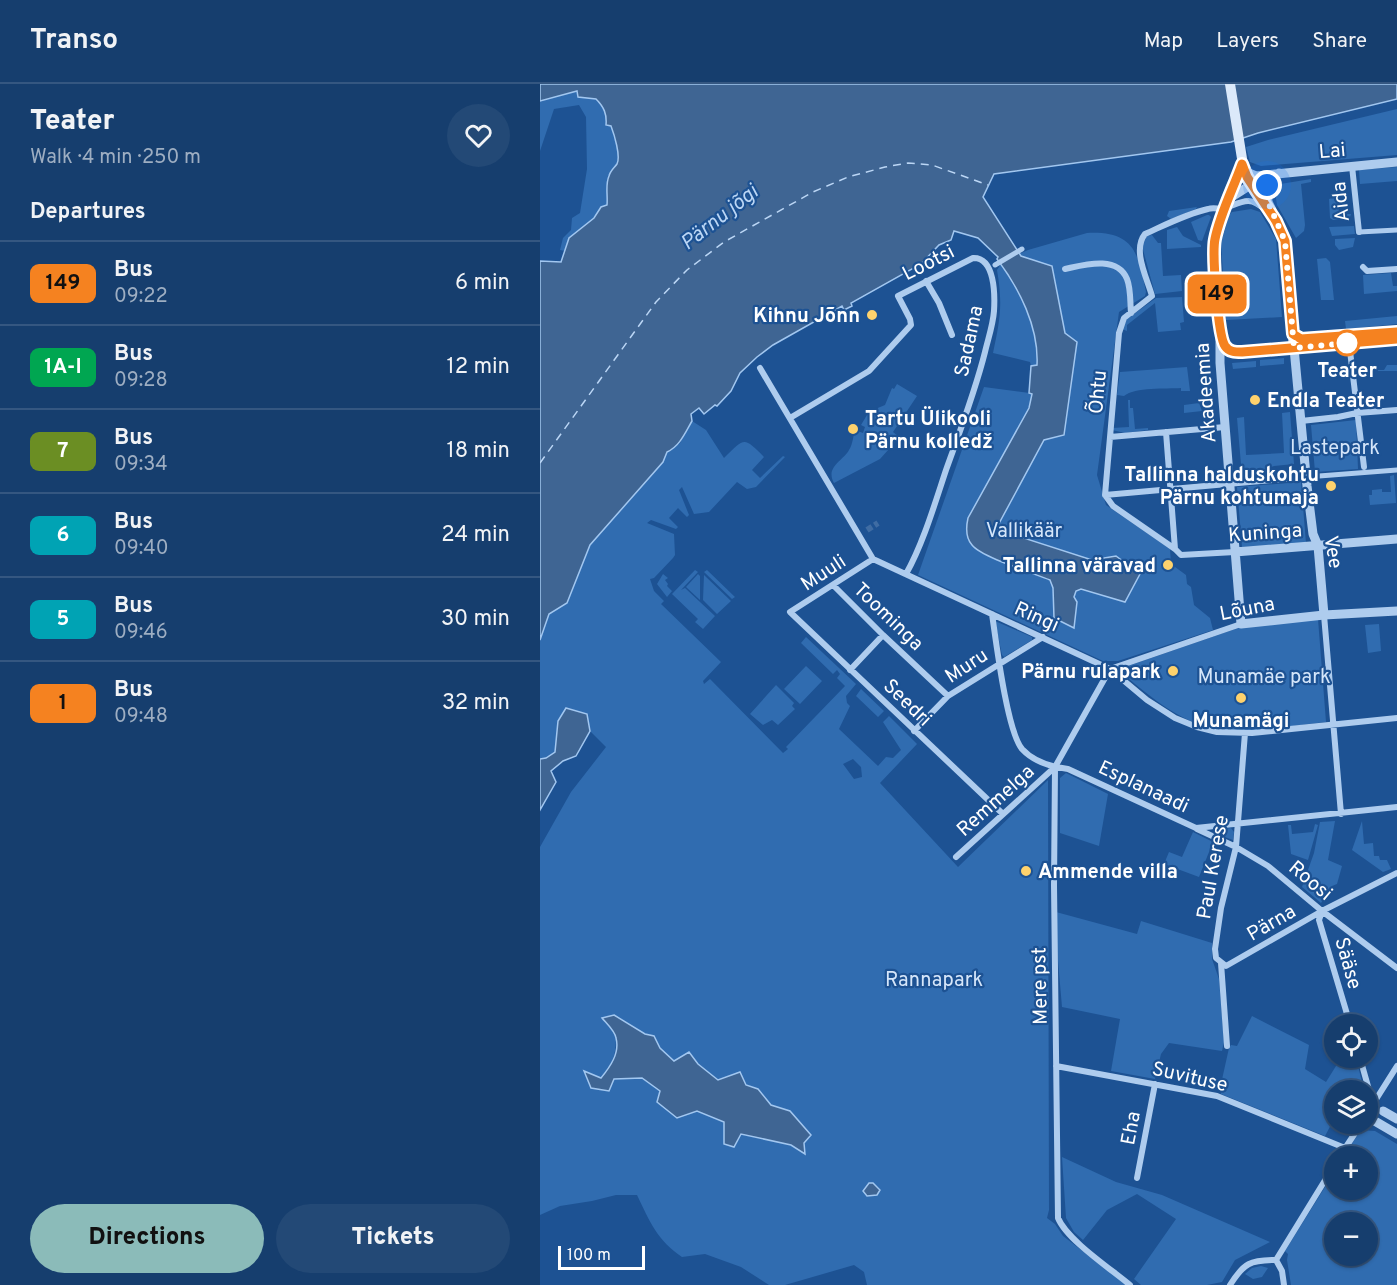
<!DOCTYPE html>
<meta charset="utf-8">
<style>
body{margin:0;font-family:Overpass,sans-serif;background:#234976;color:#f1f3f6;height:100vh;display:flex;flex-direction:column;font-size:22px;white-space:nowrap}
*{box-sizing:border-box;margin:0}
p{font-size:20px;color:#9eaec2}
.icon{flex:none;width:33px;height:33px;fill:none;stroke:currentColor;stroke-width:2;stroke-linecap:round;stroke-linejoin:round}
.map{position:relative;flex:1;overflow:hidden}
.side{display:flex;flex-direction:column;background:#163e6e;width:540px}
.side>*{flex:none}
.badge{padding:0 12px;border-radius:9px;font-size:21px;line-height:39px}
.buttons{position:absolute;left:784px;top:930px;display:grid;gap:12px}
.buttons a{display:grid;place-items:center;width:54px;height:54px;border-radius:50%;background:#163e6e;box-shadow:0 2px 4px #0004,0 0 0 2px #355781;font-size:30px}
.scale{position:absolute;left:18px;bottom:15px;width:87px;box-sizing:border-box;padding-left:6px;border:3px solid #fff;border-top:0;font-size:16px;line-height:21px;white-space:nowrap;color:#fff;-webkit-text-stroke:4px #1d5293;paint-order:stroke}
.you{position:absolute;width:30px;height:30px;margin:-15px;border:4px solid #fff;border-radius:50%;background:#1a73e8;box-shadow:0 0 0 9px #1a73e833}
.map>.badge{position:absolute;translate:-50% -50%;box-shadow:0 0 0 3px #fff}
h2{padding:0 30px;font-size:22px;line-height:54px}
.round{display:grid;place-items:center;flex:none;width:63px;height:63px;border-radius:32px;background:#234976}
.overview{display:flex;align-items:center;justify-content:space-between;height:102px;padding:0 30px}
h1{font-size:28px;font-weight:800;line-height:45px}
.action{display:flex;gap:12px;margin-top:auto;padding:12px 30px}
.action a{flex:1;height:69px;border-radius:36px;background:#8bbbb9;color:#111;font-size:24px;font-weight:800;line-height:69px;text-align:center}
.action a+a{background:#234976;color:#f1f3f6}
ul{padding:0;list-style:none}
li{display:flex;align-items:center;gap:18px;height:84px;padding:0 30px;border-top:2px solid #355781}
li div{flex:1}
li b{display:block;font-size:22px}
li em{font-style:normal}
li .badge{min-width:66px;font-weight:700;text-align:center}
header{display:flex;align-items:center;gap:36px;box-sizing:border-box;height:84px;padding:0 30px;background:#163e6e;border-bottom:2px solid #355781}
header strong{font-size:28px}
nav{display:flex;gap:33px;margin-inline-start:auto;font-size:21px}
main{display:flex;flex:1;min-height:0}
.map>svg:first-child{display:block}
</style>
<header>
<strong>Transo</strong>
<nav><a>Map</a><a>Layers</a><a>Share</a></nav>
</header>
<main>
<section class="side">
<div class="overview"><div><h1>Teater</h1><p>Walk · 4 min · 250 m</p></div><a class="round"><svg class="icon" aria-label="heart" viewBox="0 0 24 24"><path d="M12 20l-8-8c-3-5 5-10 8-4 3-6 11-1 8 4z"/></svg></a></div>
<h2>Departures</h2>
<ul>
<li><span class="badge" style="background:#f58220;color:#111">149</span><div><b>Bus</b><p>09:22</p></div><em>6 min</em></li>
<li><span class="badge" style="background:#00a651;color:#fff">1A-I</span><div><b>Bus</b><p>09:28</p></div><em>12 min</em></li>
<li><span class="badge" style="background:#6b8e23;color:#fff">7</span><div><b>Bus</b><p>09:34</p></div><em>18 min</em></li>
<li><span class="badge" style="background:#00a3b4;color:#fff">6</span><div><b>Bus</b><p>09:40</p></div><em>24 min</em></li>
<li><span class="badge" style="background:#00a3b4;color:#fff">5</span><div><b>Bus</b><p>09:46</p></div><em>30 min</em></li>
<li><span class="badge" style="background:#f58220;color:#111">1</span><div><b>Bus</b><p>09:48</p></div><em>32 min</em></li>
</ul>
<div class="action"><a>Directions</a><a>Tickets</a></div>
</section>
<div class="map">
<svg width="857" height="1201" viewBox="0 0 857 1201">
<rect width="100%" height="100%" fill="#1d5293"/>
<path fill="#306cb0" fill-rule="evenodd" d="M37,6L39,12L56,15C64,23 67,30 66,41L71,42L79,70L67,121L61,123L54,134L29,154L25,167L20,166L23,154L31,146L32,134L40,129L47,85L46,33L39,21L14,25L0,67V17Z
M857,25V71L721,82L710,78L706,63L728,56Z
M857,83V97L820,100L819,86Z
M771,95V98L761,100L765,141L764,147L756,154L737,121L734,101Z
M798,113L799,130H811L809,136H793L790,134L789,115Z
M657,123L656,125L631,135L627,132L629,127Z
M711,125L720,128L736,155L742,233L686,236L681,159L689,131L692,128Z
M667,131H669L671,133L662,157L658,156L651,138Z
M814,142L815,150L792,152L789,143Z
M637,143L643,152L661,161V163L627,165V146Z
M547,149C594,147 598,168 606,208L605,212L579,228L557,391L566,421L630,465L631,480L646,491L647,500L651,503L654,521L670,534L673,546L578,577H563L378,491L444,303L529,314L537,259L525,249L512,182L482,174L479,170L488,166Z
M612,151L618,159H621L623,192L641,191L642,207L615,210L602,162L607,152Z
M815,154L813,163L799,166L795,161V155Z
M786,174L790,178L794,216H781L777,175Z
M461,180C482,207 499,246 497,281L491,282L490,278L453,269C460,236 463,221 457,186Z
M851,189L853,202H857V207L824,210L823,191Z
M642,213L644,238L640,239L641,246L618,248L615,219L587,241V247L582,245L587,235L616,214Z
M857,232V240L806,245L805,237Z
M744,274V280L720,282V276Z
M716,277V283L693,285L692,279Z
M847,281H857V287H816V284L830,282V286H844Z
M647,283L650,307H641V304C626,305 595,303 584,312L577,311L580,288Z
M357,300L377,312L353,348L359,353L358,355L340,375L294,399C285,383 303,377 309,366C313,360 313,352 315,346L323,349L325,343L321,341L327,331L330,332L333,326L345,321L352,304L354,305Z
M588,316H590V324H593L595,345L608,344V346L585,349L572,346V344L589,343Z
M659,319L662,327L644,329V321Z
M750,328L754,380L734,382L702,392L697,334L704,333L706,371L744,369L742,329Z
M816,336L818,385L775,388L771,341Z
M152,337L166,346L184,374C205,354 203,352 224,373L212,386L220,394L243,372L245,373L216,403L207,405L197,398L169,428L154,430L142,403L139,406L149,431L147,433L138,424L129,434L138,443L136,445L111,436L107,439L134,450L135,471L133,474L114,494L110,495L114,507L124,517L121,520L181,578L163,597L164,600L170,595L243,669L248,665L246,663L305,602L297,594L300,590L297,586L293,590L261,559L266,553L316,600L306,612L307,619L310,622L299,645L338,682L346,673L353,674L361,666L343,638L349,632L377,660L340,699L418,783L508,696L509,1126L507,1134L515,1140L523,1152L587,1201H327L324,1188L314,1181L245,1201H229L201,1183L165,1170L142,1173C117,1156 110,1138 97,1111H76L52,1117L20,1122L0,1131V763L31,708L66,663L50,647L47,631L18,637L16,668L6,674L0,675V556L9,530L27,519L50,461L123,378L127,368L140,359ZM313,675L321,683L322,693L314,695L303,680ZM76,952H114L120,964L134,977L149,968L158,980L178,996L218,1005L231,1021L250,1027L271,1051L264,1059L265,1066L251,1061L200,1050L194,1063L184,1060V1038L157,1027L121,1007L102,994L74,995L51,1004L44,988L61,994C73,979 76,971 76,952Z
M854,391L856,419L830,421L829,411H832V406L842,405V408H851L850,392Z
M761,398L766,459L702,463L697,403Z
M155,486L158,488L141,506L145,504L175,532L163,545L155,538L158,535L132,510Z
M167,486L195,513L192,515L164,488Z
M123,490L128,494L125,496L128,500L127,502L132,507L127,513L117,500Z
M158,490L160,492V516L146,503Z
M164,491L191,517L177,530L163,516Z
M778,535L786,638C755,641 714,649 683,646C644,642 612,614 583,590L585,583L701,543Z
M455,537L492,553V556L464,573L462,571Z
M839,540L841,567L828,569L825,541Z
M266,582L282,597L260,620L244,605Z
M236,601L254,619L252,622L255,625L238,641L232,636L223,641L210,630Z
M321,605L344,627L338,633L316,612Z
M526,689L568,710L559,762L520,749V694Z
M795,737L788,776L802,782L797,800L792,802L781,819L762,803L774,769L780,738Z
M822,737L824,760L833,759L834,772H839L840,776H847L851,785L843,788L812,766Z
M775,740L778,741L768,776L751,770L748,741H751L752,750L773,748Z
M691,744L694,748L693,756L674,749L675,746Z
M653,748L673,758L659,793L624,780L629,768L642,773Z
M516,828L597,850L601,837L672,859V875L679,895L684,958L682,967L629,959L621,970L615,995L571,987L580,935L522,923L516,854Z
M712,932L769,961L765,985L786,998L801,974H816L824,1006H795V1038L793,1037L785,1052L681,1010V1000L689,964L691,961L697,962Z
M821,1046L835,1047L857,1060V1201H751L747,1176L748,1170L745,1167L795,1087V1106H828V1072H804ZM795,1138H828V1172H795Z
M522,1073L576,1098L622,1111L730,1158L695,1176L682,1198L667,1201H601L594,1195L636,1135L597,1110L567,1126L543,1156L534,1148L526,1134Z
M721,1182L728,1184L722,1193L713,1195L705,1190L712,1184Z"/>
<path fill="#3f6593" stroke="#a2c7f0" stroke-width="1.5" d="M0,0H857V15L718,49L691,58L454,90L443,113L481,172L512,182L525,249L537,258L524,351L504,356L456,445L552,476L576,472L600,490L585,518L541,505L536,507L534,513L537,518L534,544L514,534L513,504L510,496C493,489 441,473 432,461C425,453 426,443 428,434L489,324L492,310L489,309L491,282L497,281C499,243 479,204 457,175L458,173L438,154L414,147L411,156L399,161L381,180L311,219L312,222L304,226L302,222L233,261L217,273L200,289L191,307L177,322L175,321L164,330L159,324L151,330L152,337C145,349 140,362 127,368L123,378L50,461L27,519L9,530L0,556V177L21,178L29,154L54,134L61,123L67,121C68,111 65,101 69,92C70,87 74,84 77,80C81,72 74,50 71,42L66,41C67,30 64,23 56,15L38,13L37,7L0,17Z
M26,624L47,630L50,647L36,672L23,677L11,687L16,698L0,726V675L6,674L15,668L18,637Z
M74,931L105,950L114,952L120,964L134,977L149,968L158,980L178,996L200,988L206,1001L218,1005L231,1021L250,1027L271,1051L264,1059L265,1070L251,1061L201,1050L194,1063L184,1060V1038L157,1027L137,1034L117,1018L120,1007L102,994L74,995L69,1007L51,1004L44,987L61,994C70,983 80,969 76,954C75,947 66,939 62,934Z
M329,1099H333L340,1106L337,1111L327,1112L323,1107Z"/>
<g fill="none" stroke-linecap="round" stroke-linejoin="round">
<path stroke="#bbd6f5" stroke-width="1.5" stroke-dasharray="8 6" stroke-linecap="butt" d="M0,379L116,218L147,186L184,158L273,108L308,93L345,83L368,79L392,81L448,101"/>
<path stroke="#3f6ca3" stroke-width="6" stroke-dasharray="6 3" stroke-linecap="butt" d="M327,446L338,439"/>
<path stroke="#aeccee" stroke-width="5" d="M819,148L857,146
M455,181L482,165
M766,393L857,386"/>
<path stroke="#aeccee" stroke-width="6" d="M812,82L819,148
M823,183L827,187L857,185
M525,185C544,181 577,171 587,195C591,205 590,218 591,229
M386,197L399,219L412,251
M810,267L824,383
M220,284L333,475L570,585L607,616L635,634L657,643L677,648L712,649L857,634
M250,334L329,287L371,241L370,235L358,212L433,174C455,173 455,211 454,227C453,241 448,255 445,268C435,308 420,347 406,386C395,419 383,460 366,490
M761,337L798,333L817,329L857,326
M626,348L635,465
M570,353L685,343
M565,411L766,393
M695,468L641,471L635,465L573,422L565,411L579,249L584,234L612,212C607,194 592,166 605,150C625,141 646,130 668,125C674,123 681,126 686,124C702,118 710,111 725,126
M333,475L250,528L463,730
M293,501L343,551L408,612
M452,530C456,557 467,647 482,665C494,678 511,683 528,685L656,744L857,723
M784,531L801,730
M310,586L343,551
M374,647L408,612L503,553
M705,649L696,763L681,824L675,865L676,874L686,882L782,827L857,789
M657,745L696,763L728,782L782,827L857,884
M416,773L515,683
M782,827L779,836L810,940
M681,879L687,962
M820,974L833,1020
M516,982L677,1012L805,1064
M828,1028L857,982
M800,1072L821,1040
M597,1094L615,1000
M736,1176L795,1080
M736,1176L742,1187L744,1201
M590,1201C571,1185 527,1156 518,1134L514,801L515,683L570,585L701,540
M690,1201C704,1179 710,1176 736,1176"/>
<path stroke="#aeccee" stroke-width="9" d="M704,87L716,92L857,78
M690,114L717,97
M732,126L728,118L727,101L739,89
M680,249V279L701,540L784,531L857,527
M754,264L767,402L773,450L778,462L784,531
M695,468L857,455
M843,1027L857,1035
M833,1036L857,1050"/>
<path stroke="#dbe9fa" stroke-width="10" d="M690,0L704,87L736,137L745,157L754,264
M702,80L685,125L674,162L680,243C682,258 685,268 702,268L857,255
M753,250L761,255L820,251"/>
</g>
<g fill="none" stroke-linecap="round" stroke-linejoin="round">
<g stroke="#fff" stroke-width="14">
<path id="line" d="M857,248L761,255L753,250L745,157L736,137L707,93L702,80C693,105 680,130 675,155C672,169 678,252 685,262C689,268 695,268 702,268L857,255"/>
</g>
<use href="#line" stroke="#f58220" stroke-width="9"/>
<path stroke="#fff" stroke-width="6" stroke-dasharray="0 10.8" d="M727,101L728,118L745,157L754,264L807,259"/>
</g>
<g fill="#fed26d" stroke="#1d5293" stroke-width="2">
<circle cx="332" cy="231" r="6"/>
<circle cx="715" cy="316" r="6"/>
<circle cx="313" cy="345" r="6"/>
<circle cx="791" cy="402" r="6"/>
<circle cx="628" cy="481" r="6"/>
<circle cx="633" cy="587" r="6"/>
<circle cx="701" cy="614" r="6"/>
<circle cx="486" cy="787" r="6"/>
</g>
<circle fill="#fff" stroke="#f58220" stroke-width="3" cx="807" cy="259" r="12"/>
<g text-anchor="middle" stroke-width="4.5" stroke-linejoin="round" paint-order="stroke">
<g font-size="20" fill="#fff" stroke="#1d5293">
<text transform="translate(792 66) rotate(-5)" y="7">Lai</text>
<text transform="translate(800 118) rotate(-96)" y="7">Aida</text>
<text transform="translate(388 178) rotate(-27)" y="7">Lootsi</text>
<text transform="translate(428 257) rotate(-78)" y="7">Sadama</text>
<text transform="translate(557 308) rotate(-85)" y="7">Õhtu</text>
<text transform="translate(665 309) rotate(-94)" y="7">Akadeemia</text>
<text transform="translate(725 448) rotate(-4)" y="7">Kuninga</text>
<text transform="translate(794 468) rotate(80)" y="7">Vee</text>
<text transform="translate(283 488) rotate(-33)" y="7">Muuli</text>
<text transform="translate(707 524) rotate(-11)" y="7">Lõuna</text>
<text transform="translate(349 532) rotate(44)" y="7">Toominga</text>
<text transform="translate(497 532) rotate(24)" y="7">Ringi</text>
<text transform="translate(426 581) rotate(-33)" y="7">Muru</text>
<text transform="translate(368 618) rotate(44)" y="7">Seedri</text>
<text transform="translate(604 702) rotate(25)" y="7">Esplanaadi</text>
<text transform="translate(455 716) rotate(-42)" y="7">Remmelga</text>
<text transform="translate(672 783) rotate(-80)" y="7">Paul Kerese</text>
<text transform="translate(771 796) rotate(40)" y="7">Roosi</text>
<text transform="translate(731 838) rotate(-30)" y="7">Pärna</text>
<text transform="translate(809 879) rotate(74)" y="7">Sääse</text>
<text transform="translate(499 902) rotate(-91)" y="7">Mere pst</text>
<text transform="translate(650 992) rotate(13)" y="7">Suvituse</text>
<text transform="translate(590 1044) rotate(-79)" y="7">Eha</text>
</g>
<g font-size="20" font-weight="bold" fill="#fff" stroke="#1d5293" text-anchor="end">
<text x="320" y="238">Kihnu Jõnn</text>
<text x="727" y="323" text-anchor="start">Endla Teater</text>
<text x="325" y="341" text-anchor="start">Tartu Ülikooli<tspan x="325" dy="23">Pärnu kolledž</tspan></text>
<text x="779" y="397">Tallinna halduskohtu<tspan x="779" dy="23">Pärnu kohtumaja</tspan></text>
<text x="616" y="488">Tallinna väravad</text>
<text x="621" y="594">Pärnu rulapark</text>
<text x="701" y="643" text-anchor="middle">Munamägi</text>
<text x="498" y="794" text-anchor="start">Ammende villa</text>
</g>
<g font-size="20" font-weight="bold" fill="#fff" stroke="#1d5293">
<text x="807" y="293">Teater</text>
</g>
<g font-size="20" fill="#d5e6fa" stroke="#1d5293">
<text x="795" y="370">Lastepark</text>
<text x="484" y="453">Vallikäär</text>
<text x="724" y="599">Munamäe park</text>
<text x="394" y="902">Rannapark</text>
</g>
<g font-size="21" font-style="italic" fill="#bbd6f5" stroke="#1d5293">
<text transform="translate(179 133) rotate(-38)" y="7">Pärnu jõgi</text>
</g>
</g>
</svg>
<div class="buttons">
<a><svg class="icon" aria-label="locate" viewBox="0 0 24 24"><circle cx="12" cy="12" r="6"/><path d="M12 2v4M12 18v4M2 12h4M18 12h4"/></svg></a>
<a><svg class="icon" aria-label="layers" viewBox="0 0 24 24"><path d="M12 4l9 5-9 5-9-5zM3 14l9 5 9-5"/></svg></a>
<a>+</a>
<a>−</a>
</div>
<div class="scale">100 m</div>
<div class="you" style="left:727px;top:101px"></div>
<b class="badge" style="left:677px;top:210px;background:#f58220;color:#111">149</b>
</div>
</main>
